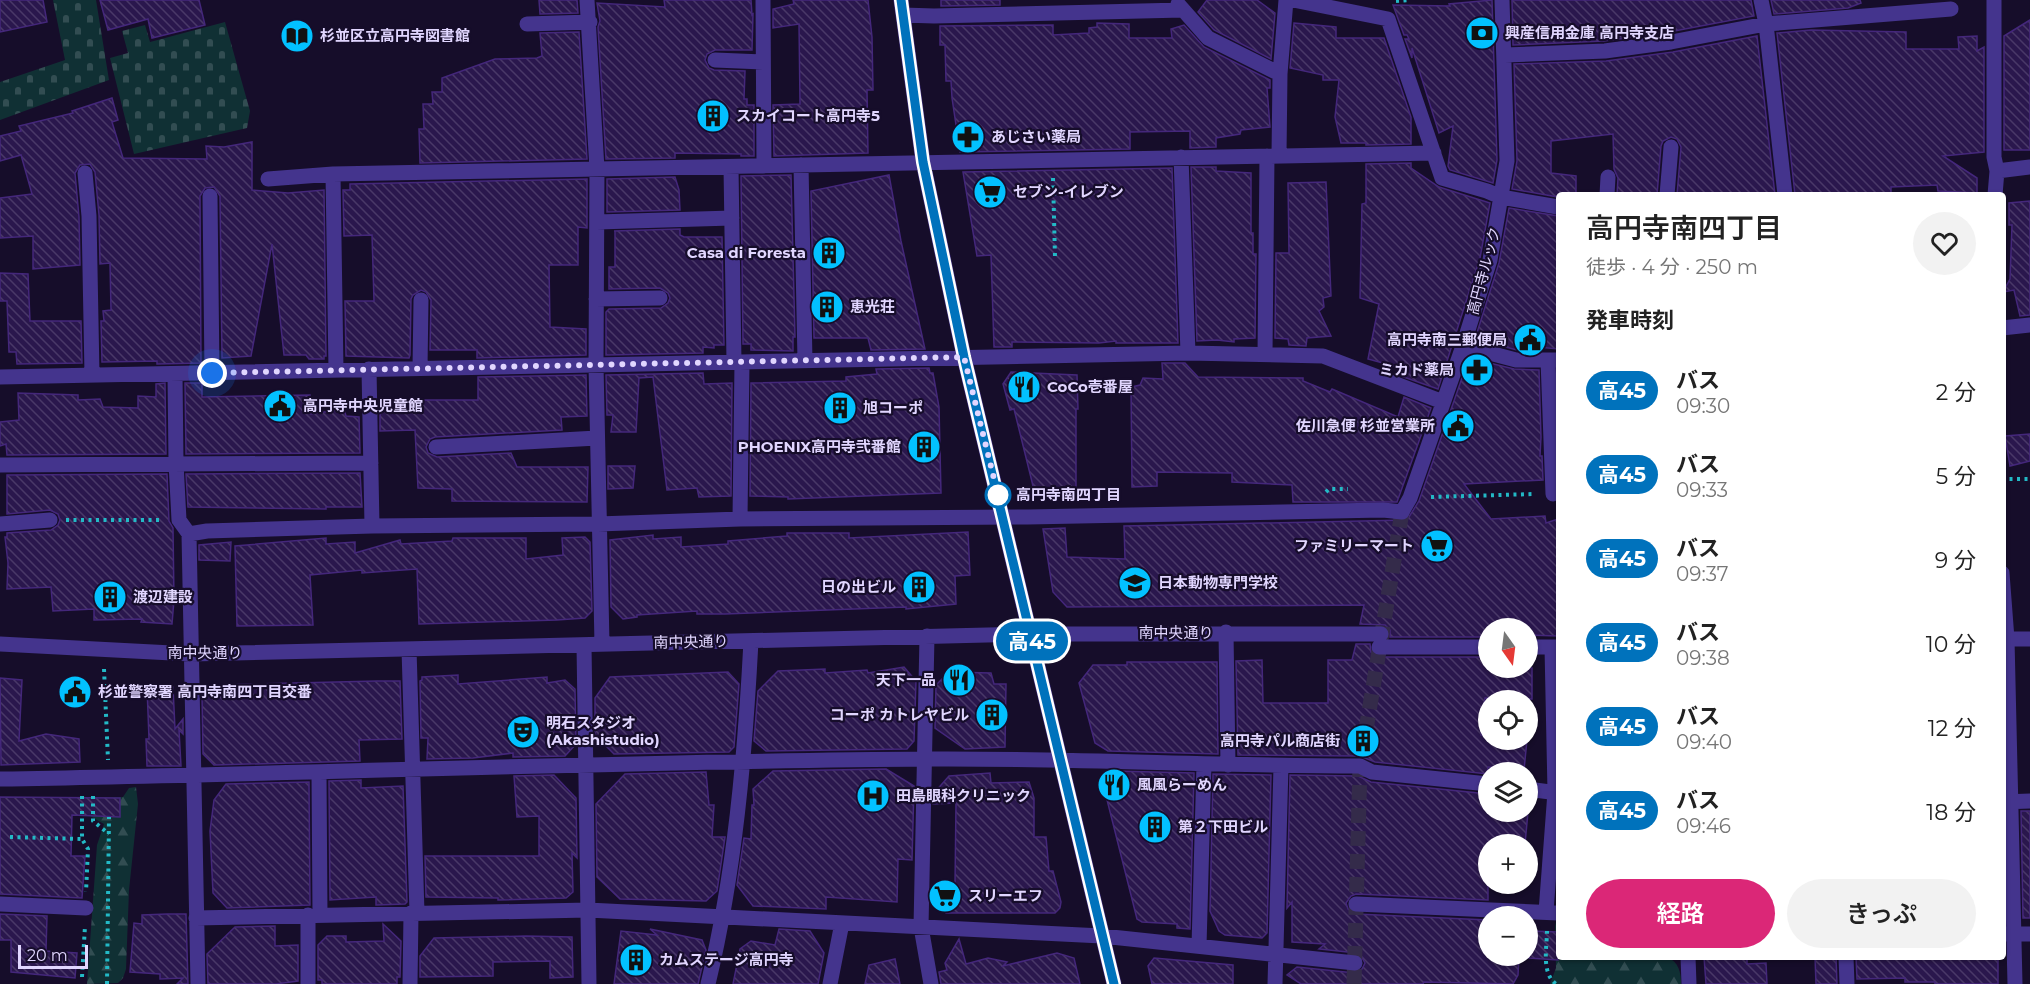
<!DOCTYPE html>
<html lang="ja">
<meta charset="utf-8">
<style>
body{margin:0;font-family:Montserrat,"Noto Sans JP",sans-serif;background:#f2f2f2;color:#222;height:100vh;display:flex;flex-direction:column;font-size:22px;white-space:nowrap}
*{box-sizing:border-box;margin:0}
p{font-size:20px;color:#767676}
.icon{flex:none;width:33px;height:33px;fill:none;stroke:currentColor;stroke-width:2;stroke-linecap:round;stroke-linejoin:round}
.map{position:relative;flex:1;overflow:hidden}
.details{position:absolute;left:1556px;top:192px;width:450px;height:768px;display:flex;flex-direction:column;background:#fff;border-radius:6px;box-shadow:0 2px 4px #0004}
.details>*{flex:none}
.badge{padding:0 12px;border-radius:20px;font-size:21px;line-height:39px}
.needle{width:39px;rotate:166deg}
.controls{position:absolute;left:1478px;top:618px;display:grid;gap:12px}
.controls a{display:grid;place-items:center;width:60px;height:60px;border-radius:50%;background:#fff;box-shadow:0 2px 4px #0004;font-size:30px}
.scale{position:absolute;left:18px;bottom:15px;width:70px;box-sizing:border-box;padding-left:6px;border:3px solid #e1d6ff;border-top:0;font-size:16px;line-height:21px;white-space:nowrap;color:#e1d6ff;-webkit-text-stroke:4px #160d2a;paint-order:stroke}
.you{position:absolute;width:30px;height:30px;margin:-15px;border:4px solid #fff;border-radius:50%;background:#1a73e8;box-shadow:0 0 0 9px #1a73e833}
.map>.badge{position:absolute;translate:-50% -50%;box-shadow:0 0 0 3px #fff}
h2{padding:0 30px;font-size:22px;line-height:54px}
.round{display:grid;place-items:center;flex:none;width:63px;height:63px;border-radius:32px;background:#f2f2f2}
.overview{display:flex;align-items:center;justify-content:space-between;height:102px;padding:0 30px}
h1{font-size:28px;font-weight:600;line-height:45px}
.button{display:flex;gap:12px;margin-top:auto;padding:12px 30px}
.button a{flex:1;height:69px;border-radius:36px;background:#db2777;color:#fff;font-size:24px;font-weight:600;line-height:69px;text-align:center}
.button a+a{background:#f2f2f2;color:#222}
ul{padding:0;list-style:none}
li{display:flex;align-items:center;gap:18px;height:84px;padding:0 30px}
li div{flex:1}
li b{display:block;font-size:22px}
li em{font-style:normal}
li .badge{min-width:66px;font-weight:700;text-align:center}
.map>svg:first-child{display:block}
</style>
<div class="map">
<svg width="2030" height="984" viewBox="0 0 2030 984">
<defs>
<pattern id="forest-firs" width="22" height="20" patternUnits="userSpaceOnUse" patternTransform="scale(1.5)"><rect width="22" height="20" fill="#103034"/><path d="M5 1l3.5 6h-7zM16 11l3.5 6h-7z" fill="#324d52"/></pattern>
<pattern id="cemetery-stones" width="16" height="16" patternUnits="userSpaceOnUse" patternTransform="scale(1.5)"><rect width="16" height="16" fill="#103034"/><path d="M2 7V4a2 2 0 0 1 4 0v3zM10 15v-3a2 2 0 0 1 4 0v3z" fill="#324d52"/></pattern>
<pattern id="building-back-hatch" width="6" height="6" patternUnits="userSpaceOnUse" patternTransform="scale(1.5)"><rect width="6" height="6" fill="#2a174d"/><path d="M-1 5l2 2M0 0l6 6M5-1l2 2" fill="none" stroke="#493868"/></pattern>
</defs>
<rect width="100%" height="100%" fill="#160d2a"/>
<path fill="url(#forest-firs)" d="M136,787L138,804L129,890L126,969L123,978L118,983L87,984L97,845L104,824L90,816L89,798L123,797L129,788Z
M1556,922H1558V957H1667C1679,962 1681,973 1681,984H1550L1556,968L1555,926Z"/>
<path fill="url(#cemetery-stones)" d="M53,0H96L109,80L0,120V82L65,60Z
M225,22L250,111L247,128L134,154L110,58L128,53L122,31L145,25L150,42Z"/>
<path fill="url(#building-back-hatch)" stroke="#44277b" stroke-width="1.5" d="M0,0H43L47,22L0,32Z
M100,0H199L205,25L152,38L148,19L108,30Z
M539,0H577L578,13L540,14Z
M664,0H751L752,15L753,14L752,50H715L707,54L705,60L709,68L714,70L745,71L744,99H747V105H754V156H741V154L675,153V158L606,159L598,27L600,21L597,3L665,7Z
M793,0H868L872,37L873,90H867L868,153L774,156L773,105L800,104L799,24L773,28V9L794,4Z
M941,0H1000V5L941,6Z
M1207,0H1257L1275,13L1271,59L1214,30L1198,12Z
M1492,0L1497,160L1493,183L1450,170L1448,166L1453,126L1439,133L1412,48V58L1405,39H1409L1407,35H1404L1393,5L1450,6L1449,4Z
M1512,0H1751L1754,16L1669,32L1604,41L1513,45Z
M1771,0H1860L1861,3L1848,8L1774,14Z
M2030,20V150H2004V36Z
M1097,23L1129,24V38H1172L1171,29L1184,25L1204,47L1270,80V88H1267L1270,127L1241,130L1240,134L1216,138V147L1190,148V131L1130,132V149L960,152L952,98L951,81H946L945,45H940V26L1053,25V35L1089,33V28L1097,27Z
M1294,23L1336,27V38H1384L1411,117V144L1366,145V143H1341L1335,117L1339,80H1323V75L1290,68Z
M1811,30L1906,32V49H1959L1958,37L1977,36V51L1984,47V152L1943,156L1977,178V193L1938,191L1937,185L1891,187V195H1795L1777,33Z
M579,32L587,159L420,163L419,129H424L423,104H433L432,92H442V78L495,59L537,58L542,56L540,33Z
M1757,36L1775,195H1677L1681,147L1677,139L1671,137L1663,141L1661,146L1657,195H1617L1618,178L1614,169L1613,134L1551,141V173L1576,176V195H1558V197L1512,189L1517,161L1514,64L1606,61L1673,52Z
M112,98L118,120L112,122L123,158L207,159L206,146L224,147L252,142V190L288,193L324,190L326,356H324V359H309L306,355H284L272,244L251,356L222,358L220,196L214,187L205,188L200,196L201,363L157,364V361L102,362L101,321H104L103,311L111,310L110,263L100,264L99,215L95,172L90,164L80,165L75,173L79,217L80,265L33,269V236L0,238V198L32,194L21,155L0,161V136L21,131L19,126L73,113L72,111Z
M1411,163V168L1439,187L1490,203L1480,258L1438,389L1398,375L1401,368L1368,359L1379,304L1360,298L1362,204L1366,203V164Z
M1191,167H1216V171L1251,173V233H1253V254H1256L1255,338L1234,339V342L1217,340L1197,341Z
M1172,168L1178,343H1116V341L1099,343L1012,342V347H994L991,255L977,256L963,172Z
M791,175L795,337H793V351L751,350V344H743L741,176Z
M889,175L901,241L925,349L871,350L868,338H814L811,191Z
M675,177L679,190L680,210L607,212V179Z
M587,179V228L578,227V265H549L550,327L586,329V355L477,358V350H430L431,300L426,292L421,290L413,295L411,299L410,355L409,358L346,356L345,301H374L372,235L344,236L343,190H350V184Z
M1326,182L1331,296L1323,298L1324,307L1319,311L1331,336L1307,338L1306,346L1289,345L1288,339L1275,338L1276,253H1289L1288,183Z
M2030,201V315L2020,316L2014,290L2003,292L2010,279L2012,225H2009V203Z
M1509,208L1558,216V349L1538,347L1539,350H1517L1475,339L1499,263Z
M680,229V235L684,237H722L724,345H714V348L703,347V353L606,355V312L609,309L661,308L668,303L670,298L668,293L660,288L609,289V267H615V231H614Z
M0,273L28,274L30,321H81L82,363L17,364L16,352H9L7,301H0Z
M1469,358L1514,369L1539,370L1541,437L1540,456H1542L1543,480L1464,484L1491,519L1545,516L1546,523L1558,519V636L1527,635V628H1488V637H1390V630L1385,625L1360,624L1364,605L1067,607L1053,592L1043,529L1065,528L1067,557L1125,559L1124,526L1407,520L1419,501Z
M1162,363H1185L1198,377L1303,378V381L1330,392L1332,389L1398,417L1404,397L1431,408L1397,502H1293L1292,485L1232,482V473L1157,472V486L1132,487L1131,387L1140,385L1143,378L1163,379Z
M929,368L930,373H933L939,407L941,493L788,499V497L750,496L751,383L846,381V377L877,374L876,369Z
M1011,372L1077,375L1078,409H1076V489L1034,490L1014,409L1010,410L1003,384Z
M703,373L704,384L732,383L731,496L699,497L697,488L667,490L653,377L639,378L636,432H611L613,415H607L606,375Z
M586,375L587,416L561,417L562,430L435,437L430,439L426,447L428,453L437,457L511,453L517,467H588L587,502L452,501V489L418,488L415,430L380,431V400H478V377Z
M165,383L166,454L7,455L6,444L0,446V422L19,420L18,393L78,395V400L100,399L103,407L138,408V396L156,397V384Z
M185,383H202V397L310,395L311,414L344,409L346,416L359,417L360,453L186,454Z
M2030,434V461L2010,466L2005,436Z
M608,466H635L633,488L608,489Z
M360,473L362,507H326V509L188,507L186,474Z
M167,474L169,521L173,528L174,600L172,624L141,622L142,619L94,620V609L53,611L51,587L7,589L8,563L5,537H7V533L51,530L58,525L60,520L58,514L50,510L7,514V475Z
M968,532L970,575L955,576L956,604L906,609V607L725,614H697V611L637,615V617L623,619L611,607L610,540L653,535V539L681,537V547L728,544V541L787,536V533H849V538Z
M585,537L590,542L592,611L585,618L557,620L419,624L417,569L362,573V570L310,575L313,625L237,626L235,546L326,538V544L355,542V553L400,540L401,544L452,541L453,538H526V559L563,555L562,538Z
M231,542L230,561L199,560V545Z
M1356,644H1370L1371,652L1378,657H1488V668H1532V699L1485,698L1481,735H1488V740H1527L1524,770L1488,767V774L1375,762L1360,756L1238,755L1236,661L1262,660L1263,703H1328V660H1352Z
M1127,662H1217L1218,754L1108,751L1095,743L1079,683L1093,665H1127Z
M904,667L916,681L914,741L907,749L766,751L754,741L758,691L778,671L825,669V673L867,670L868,673Z
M728,672L739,684L734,747L729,752L614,754L595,735V698L610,677Z
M949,672L991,673L994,684H1006L1005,747L965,749L935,728L936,685Z
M458,675V684L547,677V683L565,680L575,689L576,744L565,756L513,757V753L473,758L427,759L428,738H421L420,681L422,680V677Z
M0,678L22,680L19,741L46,734L79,739L80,762L1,765Z
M377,681H400L402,739L359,740L360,761L214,765L203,754L202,695L210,685Z
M147,687H173L175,729L183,719V734L179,730L181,766H147L146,739H149Z
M886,769L914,786L912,860L898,859L897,902L826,897V909L753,906L737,885L744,838L751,839L752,805H754L753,789L773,771Z
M1113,771L1194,773L1190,929L1177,928V924L1142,922L1137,919L1103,784Z
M706,772L709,805H714L712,837H725L717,891L706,901L620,899L597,877L596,804L625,774Z
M990,773L991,783L1029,782L1034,798V837H1046L1049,871H1053L1061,902L1060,908L1055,913H946L938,903V883L955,884L956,803L933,804L934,793L949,776Z
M1213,774L1271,775L1267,933L1262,938L1225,935L1219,931L1210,911Z
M554,775L576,798L577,858L572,853L573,892L566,898L498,900V898L426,897L425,856H539V816L517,817L514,776Z
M1290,775L1358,776L1371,782L1488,794V812H1528L1525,844H1488V900L1356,894L1351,896L1346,903L1348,909L1356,914L1488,920V956H1519L1518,975L1513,984L1424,982L1423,984H1301L1287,975L1297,967L1355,973L1362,969L1365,963L1361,956L1357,953L1319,949L1325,944L1292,942V902L1287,908Z
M361,780V788L403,786L407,902L405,904L376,905V897L330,900L329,781Z
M309,782L310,905L227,908L213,893L210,831L214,800L226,784Z
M0,797L120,798V817L72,815L71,856H85L82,898L0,894Z
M2021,811H2030V918H2023Z
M0,914L47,916L46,951L77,953L75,978L11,972V940H0Z
M167,914H186L188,984H177L183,978L160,979V974L130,972L134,923L142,924V915Z
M383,924L401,941L400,977H397V984H322V980H318V945L327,936H346V942L384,941Z
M275,926V946L298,945V981L276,984H208L207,954L235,927Z
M650,929L702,940L706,950L698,984H614L621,931L657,935Z
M779,929L810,931L824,953L818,984H733L740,949L751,941L775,945Z
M1531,931L1558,932V960L1529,958Z
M526,936L572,937L573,977L550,978V961L493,962V976L420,977V956L434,938Z
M959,939L966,964L988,958L1007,962L1003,966L1057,953L1074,958L1080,984H941L939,972L947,970L945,963Z
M1704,957H1747V964L1766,963L1767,984H1706Z
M1815,957H1836L1837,984H1816Z
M1856,957H1998V984H1935V982H1905V978L1857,979Z
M1154,958L1233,965V984H1152L1148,966Z
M895,959L900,984H865L869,965Z"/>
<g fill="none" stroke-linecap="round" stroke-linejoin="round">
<path stroke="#342b4a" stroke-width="15" stroke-dasharray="15 8" stroke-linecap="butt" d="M1354,984L1360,766L1402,512"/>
<path stroke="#23b9c6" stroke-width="4" stroke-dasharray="3 4.5" stroke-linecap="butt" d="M1396,1L1410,0
M1053,178L1055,257
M2002,479H2030
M1326,492L1329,489H1348
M1431,497L1534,494
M66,520H161
M104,669L108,760
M82,796V839L88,849L86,892
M93,796V821L109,834
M10,837L82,839
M1547,931C1547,947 1541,973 1556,984
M82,977L85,926
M107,984L109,817"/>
<path stroke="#44348d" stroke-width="15" d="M587,0L597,169L596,365L602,644
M763,0L764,166
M901,0L923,162L964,357L1114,984
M1293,0L1388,19L1442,178L1487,191L1501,197L1558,207
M1761,0L1766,24L1785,195
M1994,0V157L1997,171L1995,195
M1178,4L1208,38L1280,74
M903,15L934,16L1183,10
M527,24L590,22
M1505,55L1605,51L1671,42L1766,24L1951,9
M715,60L763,62
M1279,155L1280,74L1286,0
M1181,157L1188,353
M801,165L805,361
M731,167L734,362
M1997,171L2030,167
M85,173L89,216L92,375
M333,174L336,370
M268,179L333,174L1434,153
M1607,195L1608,177
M1667,195L1671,147
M210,196L212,373
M597,222L732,218
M596,299L660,298
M2002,328L2030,325
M1463,346L1516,360H1558
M1265,354L1267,156
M1548,360L1553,494
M420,368L421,300
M369,369L372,526
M175,374L176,463L179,520L189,534L198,984
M0,377L1188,353L1323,356L1443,402
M436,447L597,438
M0,465L371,463
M740,519L742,362
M0,524L50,520
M189,534L207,531L372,526L598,524L740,519L1028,517L1383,510L1402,512L1410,498L1463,346L1490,260L1507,161L1502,0
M2002,573L2007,639L2015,984
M1226,632L1228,765
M927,636L921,927L931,984
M2002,639H2030
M0,644L191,654L1030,634H1381
M584,645L589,984
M1379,647H1488
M1527,647H1558
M409,649L417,913
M319,773L320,915
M0,779C310,774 619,761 929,759C1073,758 1216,766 1360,766L1372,772L1488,784
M1527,789L1558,793
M2003,802L2030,801
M0,904L86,908
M1356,904L1558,913
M1546,912L1555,792L1552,647
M196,918L588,910L1102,936L1355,963
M2002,934H2030
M1199,946L1204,764
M1688,957L1689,984
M1846,957L1847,984
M308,984V915
M410,984L411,913
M708,984C735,872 745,756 751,641
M830,984L842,923
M1275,984L1281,766"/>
</g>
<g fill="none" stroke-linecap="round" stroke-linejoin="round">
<g stroke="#fff" stroke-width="14">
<path id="line" d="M901,0L923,162L964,357L1114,984"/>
</g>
<use href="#line" stroke="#0072bc" stroke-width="9"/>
<path stroke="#e1d6ff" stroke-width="6" stroke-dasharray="0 10.8" d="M212,373L964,357L998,495"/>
</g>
<defs>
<g id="bank-disc" transform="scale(1.725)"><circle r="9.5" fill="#02c1ff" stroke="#160d2a"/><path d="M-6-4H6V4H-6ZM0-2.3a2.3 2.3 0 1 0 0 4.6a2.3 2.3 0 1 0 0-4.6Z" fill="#111"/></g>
<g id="library-disc" transform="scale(1.725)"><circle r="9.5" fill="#02c1ff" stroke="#160d2a"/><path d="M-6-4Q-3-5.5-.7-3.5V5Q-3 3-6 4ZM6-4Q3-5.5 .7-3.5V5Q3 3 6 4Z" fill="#111"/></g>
<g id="building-disc" transform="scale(1.725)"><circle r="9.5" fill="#02c1ff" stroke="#160d2a"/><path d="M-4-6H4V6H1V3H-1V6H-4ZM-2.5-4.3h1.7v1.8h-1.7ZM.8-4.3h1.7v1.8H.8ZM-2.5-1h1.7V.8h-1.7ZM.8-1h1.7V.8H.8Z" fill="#111"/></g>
<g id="pharmacy-disc" transform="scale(1.725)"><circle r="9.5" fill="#02c1ff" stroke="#160d2a"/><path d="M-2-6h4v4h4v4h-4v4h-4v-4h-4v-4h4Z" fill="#111"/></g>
<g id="supermarket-disc" transform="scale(1.725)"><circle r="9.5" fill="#02c1ff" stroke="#160d2a"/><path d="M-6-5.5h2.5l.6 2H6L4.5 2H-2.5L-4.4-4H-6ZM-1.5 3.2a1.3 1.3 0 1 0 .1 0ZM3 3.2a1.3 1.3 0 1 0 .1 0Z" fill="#111"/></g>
<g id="civic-disc" transform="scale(1.725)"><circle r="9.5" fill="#02c1ff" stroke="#160d2a"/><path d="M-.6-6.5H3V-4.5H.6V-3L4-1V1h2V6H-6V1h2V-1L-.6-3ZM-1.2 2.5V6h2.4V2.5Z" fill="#111"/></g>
<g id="restaurant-disc" transform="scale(1.725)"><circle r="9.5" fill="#02c1ff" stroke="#160d2a"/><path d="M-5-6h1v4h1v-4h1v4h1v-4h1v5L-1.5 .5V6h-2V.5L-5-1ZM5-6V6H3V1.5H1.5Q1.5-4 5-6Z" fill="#111"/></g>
<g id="school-disc" transform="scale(1.725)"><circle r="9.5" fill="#02c1ff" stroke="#160d2a"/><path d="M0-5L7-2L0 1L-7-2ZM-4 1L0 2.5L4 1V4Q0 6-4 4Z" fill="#111"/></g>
<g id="theatre-disc" transform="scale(1.725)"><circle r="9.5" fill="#02c1ff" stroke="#160d2a"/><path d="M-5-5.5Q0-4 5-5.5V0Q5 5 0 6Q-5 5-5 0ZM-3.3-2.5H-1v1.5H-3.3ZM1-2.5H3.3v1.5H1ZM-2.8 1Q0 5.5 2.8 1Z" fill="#111"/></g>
<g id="hospital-disc" transform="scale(1.725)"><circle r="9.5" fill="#02c1ff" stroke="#160d2a"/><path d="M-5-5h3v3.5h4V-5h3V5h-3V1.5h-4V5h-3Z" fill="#111"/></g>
</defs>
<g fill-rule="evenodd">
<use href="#bank-disc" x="1482" y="33"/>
<use href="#library-disc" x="297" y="36"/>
<use href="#building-disc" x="713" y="116"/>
<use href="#pharmacy-disc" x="968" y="137"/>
<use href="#supermarket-disc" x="990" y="192"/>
<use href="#building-disc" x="829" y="253"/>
<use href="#building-disc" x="827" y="307"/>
<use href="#civic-disc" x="1530" y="340"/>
<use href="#pharmacy-disc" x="1477" y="370"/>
<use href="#restaurant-disc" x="1024" y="387"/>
<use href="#civic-disc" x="280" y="406"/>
<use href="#building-disc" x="840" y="408"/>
<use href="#civic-disc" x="1458" y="426"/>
<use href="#building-disc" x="924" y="447"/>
<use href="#supermarket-disc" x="1437" y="546"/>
<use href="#school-disc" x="1135" y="583"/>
<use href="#building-disc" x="919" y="587"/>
<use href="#building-disc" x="110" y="597"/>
<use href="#restaurant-disc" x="959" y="680"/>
<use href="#civic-disc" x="75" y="692"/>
<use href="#building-disc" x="992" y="715"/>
<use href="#theatre-disc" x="523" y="732"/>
<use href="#building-disc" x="1363" y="741"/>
<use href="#restaurant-disc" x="1114" y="785"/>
<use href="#hospital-disc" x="873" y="796"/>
<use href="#building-disc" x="1155" y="827"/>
<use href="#supermarket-disc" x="945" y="896"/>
<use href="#building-disc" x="636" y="960"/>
</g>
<circle fill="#fff" stroke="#0072bc" stroke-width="3" cx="998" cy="495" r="12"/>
<g text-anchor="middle" stroke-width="4.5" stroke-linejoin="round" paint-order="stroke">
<g font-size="15" font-weight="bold" fill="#e1d6ff" stroke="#160d2a" text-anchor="start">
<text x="1505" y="38">興産信用金庫 高円寺支店</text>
<text x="320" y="41">杉並区立高円寺図書館</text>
<text x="736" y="121">スカイコート高円寺5</text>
<text x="991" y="142">あじさい薬局</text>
<text x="1013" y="197">セブン-イレブン</text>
<text x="806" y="258" text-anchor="end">Casa di Foresta</text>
<text x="850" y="312">恵光荘</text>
<text x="1507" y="345" text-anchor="end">高円寺南三郵便局</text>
<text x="1454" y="375" text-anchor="end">ミカド薬局</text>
<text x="1047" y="392">CoCo壱番屋</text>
<text x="303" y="411">高円寺中央児童館</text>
<text x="863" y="413">旭コーポ</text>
<text x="1435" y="431" text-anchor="end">佐川急便 杉並営業所</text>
<text x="901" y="452" text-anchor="end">PHOENIX高円寺弐番館</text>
<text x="1414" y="551" text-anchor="end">ファミリーマート</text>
<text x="1158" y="588">日本動物専門学校</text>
<text x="896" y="592" text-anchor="end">日の出ビル</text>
<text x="133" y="602">渡辺建設</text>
<text x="936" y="685" text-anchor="end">天下一品</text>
<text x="98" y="697">杉並警察署 高円寺南四丁目交番</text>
<text x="969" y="720" text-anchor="end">コーポ カトレヤビル</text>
<text x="546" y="728">明石スタジオ<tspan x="546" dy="17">(Akashistudio)</tspan></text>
<text x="1340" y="746" text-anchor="end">高円寺パル商店街</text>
<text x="1137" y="790">風風らーめん</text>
<text x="896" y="801">田島眼科クリニック</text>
<text x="1178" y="832">第２下田ビル</text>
<text x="968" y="901">スリーエフ</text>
<text x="659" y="965">カムステージ高円寺</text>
</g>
<g font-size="15" fill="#e1d6ff" stroke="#160d2a">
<text transform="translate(1484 271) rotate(-75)" y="5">高円寺ルック</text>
<text x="1176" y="638">南中央通り</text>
<text transform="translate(691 642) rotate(-1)" y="5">南中央通り</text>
<text x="205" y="658">南中央通り</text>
</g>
<g font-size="15" font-weight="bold" fill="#e1d6ff" stroke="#160d2a" text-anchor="start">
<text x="1016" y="500">高円寺南四丁目</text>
</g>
</g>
</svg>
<div class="controls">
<a><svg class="needle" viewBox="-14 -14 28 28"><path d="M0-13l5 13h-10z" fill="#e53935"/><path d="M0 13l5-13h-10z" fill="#767676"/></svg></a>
<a><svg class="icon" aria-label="locate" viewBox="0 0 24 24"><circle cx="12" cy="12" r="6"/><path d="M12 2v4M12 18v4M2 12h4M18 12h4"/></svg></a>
<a><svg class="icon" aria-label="layers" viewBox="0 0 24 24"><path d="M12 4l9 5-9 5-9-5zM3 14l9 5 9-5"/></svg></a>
<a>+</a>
<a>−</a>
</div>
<div class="scale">20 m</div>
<div class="you" style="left:212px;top:373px"></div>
<b class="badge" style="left:1032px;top:641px;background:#0072bc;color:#fff">高45</b>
<section class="details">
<div class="overview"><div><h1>高円寺南四丁目</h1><p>徒歩 · 4 分 · 250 m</p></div><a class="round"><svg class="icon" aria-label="heart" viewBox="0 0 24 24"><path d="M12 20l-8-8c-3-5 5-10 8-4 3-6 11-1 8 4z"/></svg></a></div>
<h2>発車時刻</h2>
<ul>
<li><span class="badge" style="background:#0072bc;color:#fff">高45</span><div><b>バス</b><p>09:30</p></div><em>2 分</em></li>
<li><span class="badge" style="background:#0072bc;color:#fff">高45</span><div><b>バス</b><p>09:33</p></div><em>5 分</em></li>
<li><span class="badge" style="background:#0072bc;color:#fff">高45</span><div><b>バス</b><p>09:37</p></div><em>9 分</em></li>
<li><span class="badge" style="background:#0072bc;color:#fff">高45</span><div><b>バス</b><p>09:38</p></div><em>10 分</em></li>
<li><span class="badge" style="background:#0072bc;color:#fff">高45</span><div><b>バス</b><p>09:40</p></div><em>12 分</em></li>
<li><span class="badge" style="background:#0072bc;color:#fff">高45</span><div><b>バス</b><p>09:46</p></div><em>18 分</em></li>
</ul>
<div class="button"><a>経路</a><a>きっぷ</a></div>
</section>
</div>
